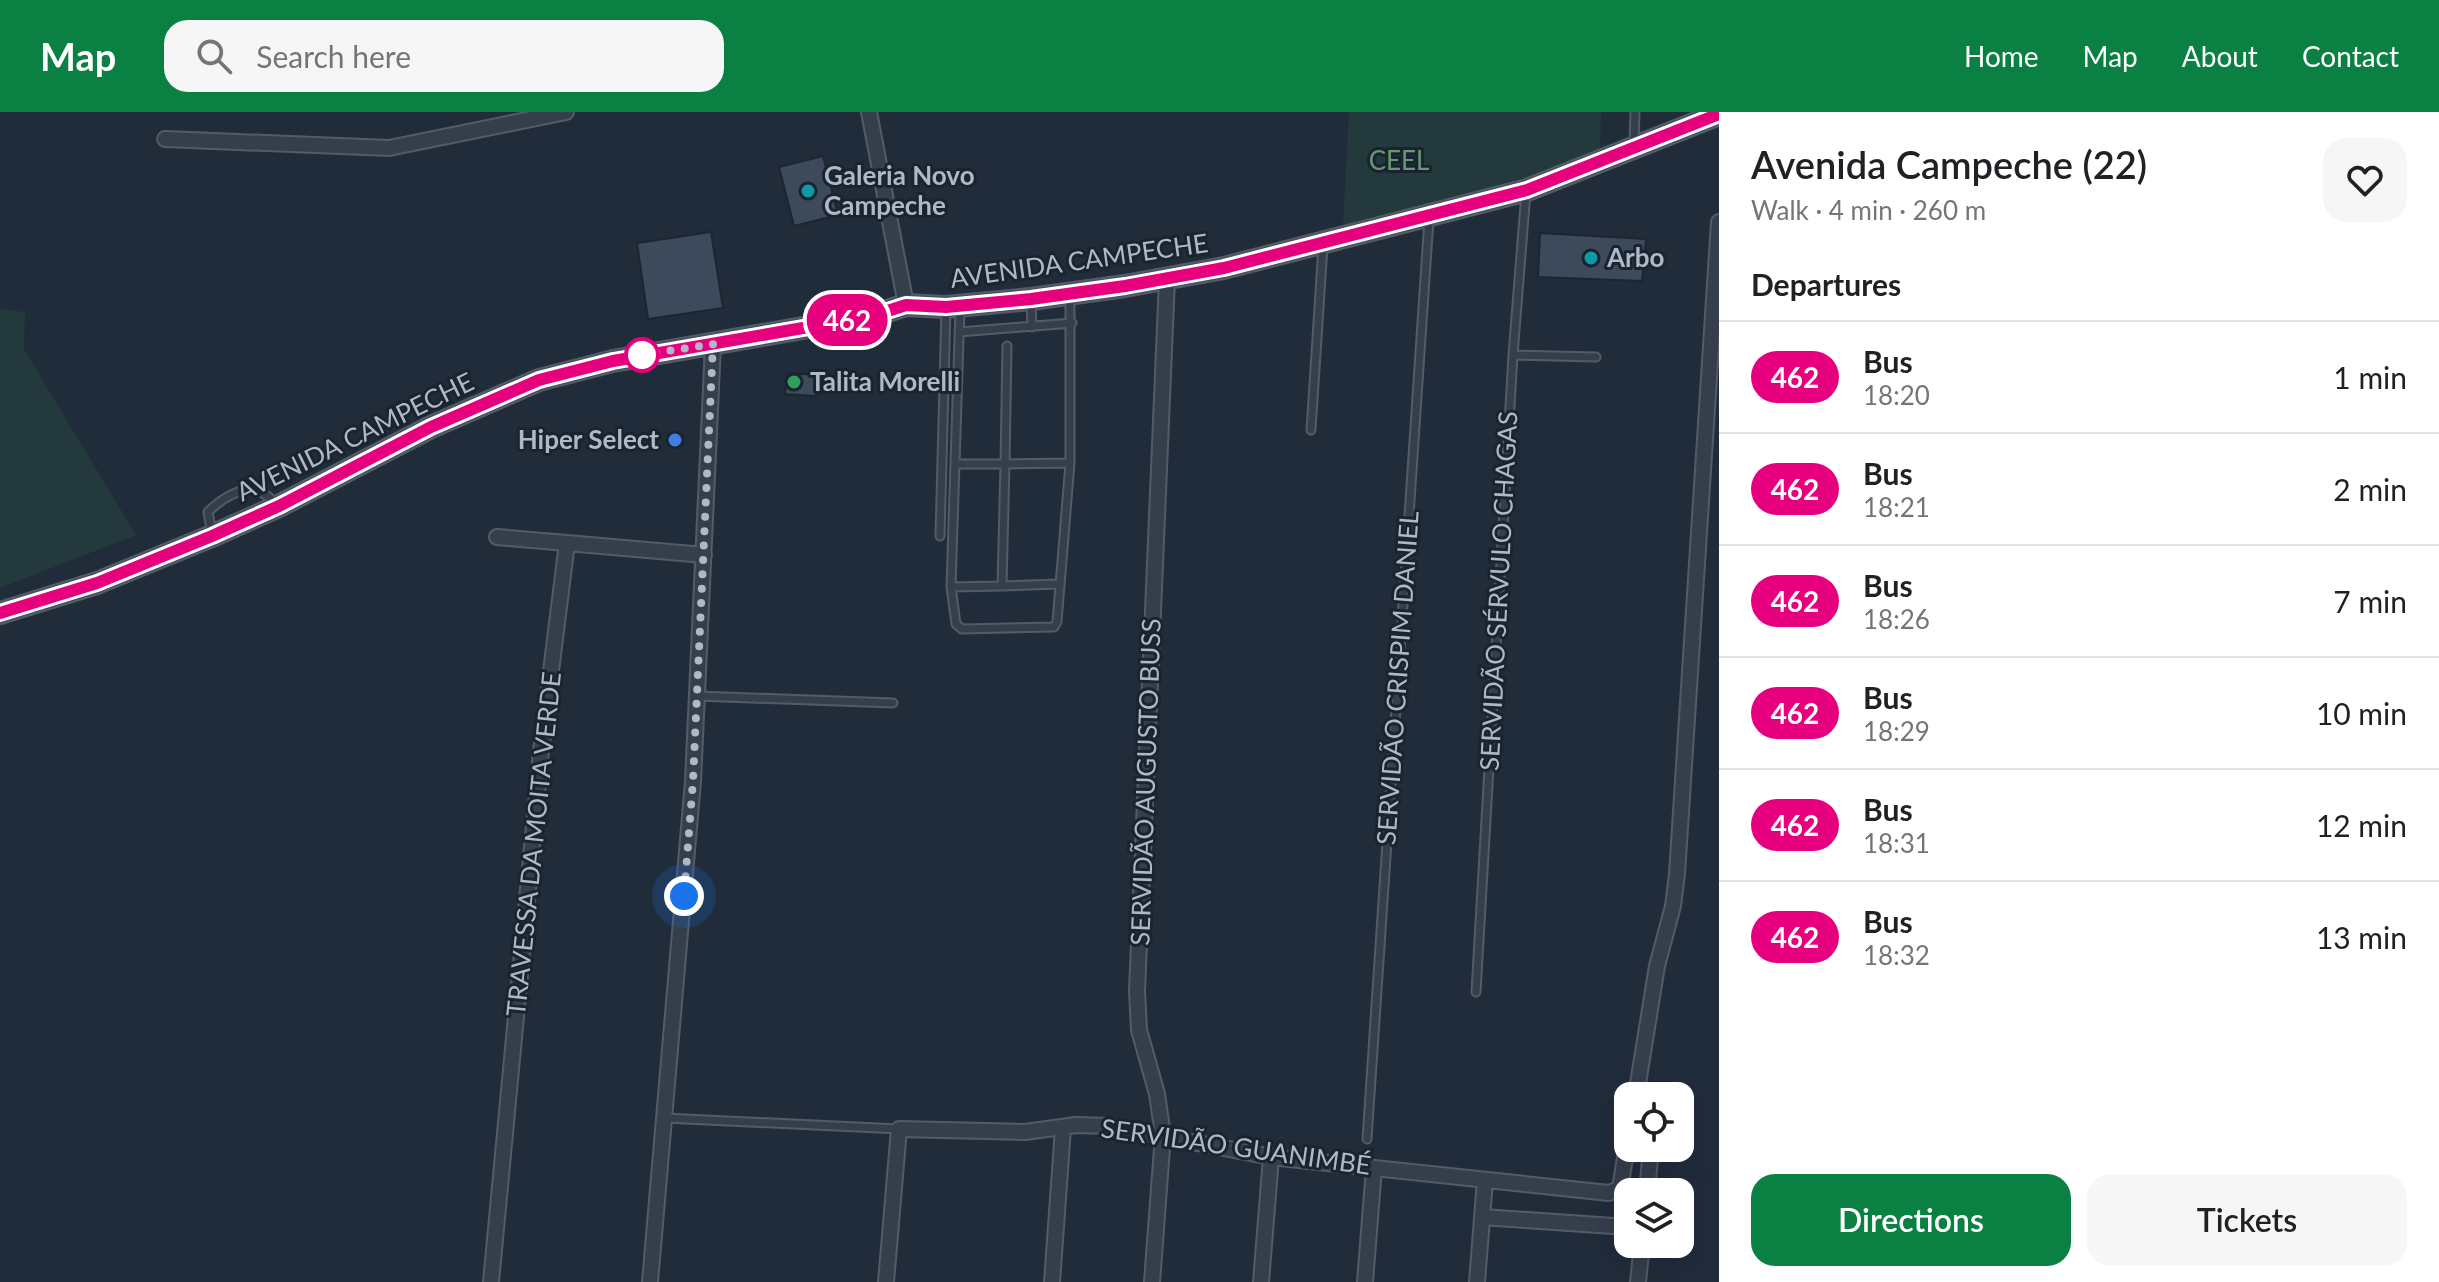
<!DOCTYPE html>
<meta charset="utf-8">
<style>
body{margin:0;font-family:Lato,sans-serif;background:#f6f6f6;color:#202124;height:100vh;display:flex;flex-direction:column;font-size:30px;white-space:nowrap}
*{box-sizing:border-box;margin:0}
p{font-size:26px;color:#757577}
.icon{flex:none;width:44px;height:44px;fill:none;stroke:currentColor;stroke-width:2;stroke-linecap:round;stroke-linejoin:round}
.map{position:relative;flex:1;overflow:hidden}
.panel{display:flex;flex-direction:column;background:#fff;width:720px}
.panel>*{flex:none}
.badge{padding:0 16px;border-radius:26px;font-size:28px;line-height:52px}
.fabs{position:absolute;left:1614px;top:970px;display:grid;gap:16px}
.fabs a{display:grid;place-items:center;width:80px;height:80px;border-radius:16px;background:#fff;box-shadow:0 8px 32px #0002;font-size:40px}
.you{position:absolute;width:40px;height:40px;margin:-20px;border:6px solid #fff;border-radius:50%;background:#1a73e8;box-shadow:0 0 0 12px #1a73e833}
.map>.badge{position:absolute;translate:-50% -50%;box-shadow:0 0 0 4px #fff}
h2{padding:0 32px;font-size:30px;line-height:72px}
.round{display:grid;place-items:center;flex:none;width:84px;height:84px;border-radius:24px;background:#f6f6f6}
.overview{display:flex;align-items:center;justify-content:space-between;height:136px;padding:0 32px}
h1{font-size:38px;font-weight:600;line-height:60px}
.primary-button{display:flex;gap:16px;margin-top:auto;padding:16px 32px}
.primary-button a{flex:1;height:92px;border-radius:24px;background:#0b8043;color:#fff;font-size:32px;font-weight:600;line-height:92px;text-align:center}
.primary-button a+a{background:#f6f6f6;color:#202124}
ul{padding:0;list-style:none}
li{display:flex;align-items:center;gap:24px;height:112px;padding:0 32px;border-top:2px solid #e0e0e0}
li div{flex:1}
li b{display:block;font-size:30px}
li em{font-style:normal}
li .badge{min-width:88px;font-weight:700;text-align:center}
header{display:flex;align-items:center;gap:48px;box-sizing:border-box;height:112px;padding:0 40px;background:#0b8043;color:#fff}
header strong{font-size:38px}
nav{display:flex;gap:44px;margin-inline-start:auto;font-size:28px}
.search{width:560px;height:72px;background:#f6f6f6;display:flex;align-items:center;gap:20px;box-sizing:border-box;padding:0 28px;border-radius:24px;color:#757577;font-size:30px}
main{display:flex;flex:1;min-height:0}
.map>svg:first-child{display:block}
</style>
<header>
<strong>Map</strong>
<div class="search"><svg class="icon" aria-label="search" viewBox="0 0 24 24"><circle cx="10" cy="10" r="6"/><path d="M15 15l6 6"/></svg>Search here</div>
<nav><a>Home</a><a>Map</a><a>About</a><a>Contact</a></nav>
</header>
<main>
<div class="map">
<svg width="1719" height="1170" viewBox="0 0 1719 1170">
<rect width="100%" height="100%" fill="#212c3b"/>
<path fill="#23393c" d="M1349,0H1601L1600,41L1489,78L1343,114Z
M0,197L25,200L24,237L136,423L0,476Z"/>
<path fill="#3d4a5b" stroke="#1c2532" stroke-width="2" d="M823,44L838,103L794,114L779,55Z
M711,120L723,196L648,207L637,131Z
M1540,121L1646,127L1642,169L1538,165Z
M787,261L818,263L816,284L785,282Z"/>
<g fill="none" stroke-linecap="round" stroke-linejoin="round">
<g stroke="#535b69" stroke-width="11">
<path id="lane" d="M1634,31L1635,0
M1031,189L1032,215
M959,220L1072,211
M1007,234L1005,352L1070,351
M1513,243L1596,245
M1311,318L1323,134
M955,352H1005L1002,474L951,475L956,512L962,517L1054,515L1057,510L1070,351V183
M212,422L208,400C220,388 244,371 261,380C267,383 273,389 278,392
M940,424L946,197
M1002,474L1059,472
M951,475L960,196
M697,584L893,591
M1476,880L1513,243L1526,80
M665,1006L899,1017
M1367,1027L1429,107"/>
</g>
<g stroke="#535b69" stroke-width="18">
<path id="street" d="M869,0L906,193
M165,27L389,36L566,0
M497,425L567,431
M1636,984L1657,854L1673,794L1677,762L1719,110
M1647,1080L1651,1036
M1482,1105L1628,1115
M491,1170L541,639L567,431L704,443
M650,1170L693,669L713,232
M886,1170L899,1017L1025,1020L1076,1013L1108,1014L1271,1045L1609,1081L1619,1077L1621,1071L1628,1026
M1052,1170L1063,1016
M1152,1170L1163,1023L1157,982L1139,918L1137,879L1167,167
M1261,1170L1271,1045
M1365,1170L1374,1056
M1477,1170L1485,1068
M1638,1170L1642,1132"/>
</g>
<g stroke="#535b69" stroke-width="24">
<path id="secondary" d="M0,501L97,471L212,424L279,394L431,315L539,268L613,249L872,204L906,193L946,195L1031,187L1125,174L1224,156L1527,78L1719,2"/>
</g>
<use href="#lane" stroke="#353e4b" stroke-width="7"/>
<use href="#street" stroke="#353e4b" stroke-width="14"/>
<use href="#secondary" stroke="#434d5e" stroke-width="20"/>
</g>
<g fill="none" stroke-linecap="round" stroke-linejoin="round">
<g stroke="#fff" stroke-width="18">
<path id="line" d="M0,501L97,471L212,424L279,394L431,315L539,268L613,249L872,204L906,193L946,195L1031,187L1125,174L1224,156L1527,78L1719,2"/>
</g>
<use href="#line" stroke="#e6007e" stroke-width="12"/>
<path stroke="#b0b8c7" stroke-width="8" stroke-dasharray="0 14.4" d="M642,243L713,232L693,669L684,784"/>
</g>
<g fill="#0f9aa8" stroke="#1a2330" stroke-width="3">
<circle cx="808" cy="79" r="8"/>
<circle cx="1591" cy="146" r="8"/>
</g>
<circle fill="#fff" stroke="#e6007e" stroke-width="4" cx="642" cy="243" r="16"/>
<circle fill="#2e9e5b" stroke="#1a2330" stroke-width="3" cx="794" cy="270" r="8"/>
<circle fill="#3f7fe0" stroke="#1a2330" stroke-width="3" cx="675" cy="328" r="8"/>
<g text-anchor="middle" stroke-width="6" stroke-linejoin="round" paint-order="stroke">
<g font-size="26" fill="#669973" stroke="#1a2330">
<text x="1399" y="58">CEEL</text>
</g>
<g font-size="26" font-weight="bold" fill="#b0b8c7" stroke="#1a2330" text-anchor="start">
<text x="824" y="73">Galeria Novo<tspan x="824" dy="30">Campeche</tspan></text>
<text x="1607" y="155">Arbo</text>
<text x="810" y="279">Talita Morelli</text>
<text x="659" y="337" text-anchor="end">Hiper Select</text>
</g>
<g font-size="26" fill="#b0b8c7" stroke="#1a2330">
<text transform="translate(1079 149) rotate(-8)" y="9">AVENIDA CAMPECHE</text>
<text transform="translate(355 325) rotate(-26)" y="9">AVENIDA CAMPECHE</text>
<text transform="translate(1499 479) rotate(-87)" y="9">SERVIDÃO SÉRVULO CHAGAS</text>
<text transform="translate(1398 566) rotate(-86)" y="9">SERVIDÃO CRISPIM DANIEL</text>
<text transform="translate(1146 670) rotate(-88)" y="9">SERVIDÃO AUGUSTO BUSS</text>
<text transform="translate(534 732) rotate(-84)" y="9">TRAVESSA DA MOITA VERDE</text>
<text transform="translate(1236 1035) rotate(8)" y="9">SERVIDÃO GUANIMBÉ</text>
</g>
</g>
</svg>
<div class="fabs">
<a><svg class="icon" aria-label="locate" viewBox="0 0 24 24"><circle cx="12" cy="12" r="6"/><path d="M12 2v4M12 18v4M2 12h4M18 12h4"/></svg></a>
<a><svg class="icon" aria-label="layers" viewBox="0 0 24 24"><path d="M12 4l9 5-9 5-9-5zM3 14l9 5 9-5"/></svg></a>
</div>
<div class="you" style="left:684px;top:784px"></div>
<b class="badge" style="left:847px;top:208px;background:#e6007e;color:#fff">462</b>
</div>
<section class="panel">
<div class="overview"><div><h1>Avenida Campeche (22)</h1><p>Walk · 4 min · 260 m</p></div><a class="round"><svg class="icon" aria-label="heart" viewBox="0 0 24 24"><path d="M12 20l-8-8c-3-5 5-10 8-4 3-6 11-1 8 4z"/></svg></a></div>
<h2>Departures</h2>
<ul>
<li><span class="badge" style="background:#e6007e;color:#fff">462</span><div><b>Bus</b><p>18:20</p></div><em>1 min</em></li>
<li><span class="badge" style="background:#e6007e;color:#fff">462</span><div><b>Bus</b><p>18:21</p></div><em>2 min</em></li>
<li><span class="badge" style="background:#e6007e;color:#fff">462</span><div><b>Bus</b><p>18:26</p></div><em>7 min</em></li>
<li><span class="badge" style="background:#e6007e;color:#fff">462</span><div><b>Bus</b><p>18:29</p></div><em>10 min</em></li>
<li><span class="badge" style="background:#e6007e;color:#fff">462</span><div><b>Bus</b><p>18:31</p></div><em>12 min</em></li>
<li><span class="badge" style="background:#e6007e;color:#fff">462</span><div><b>Bus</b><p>18:32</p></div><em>13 min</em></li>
</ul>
<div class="primary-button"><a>Directions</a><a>Tickets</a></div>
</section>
</main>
